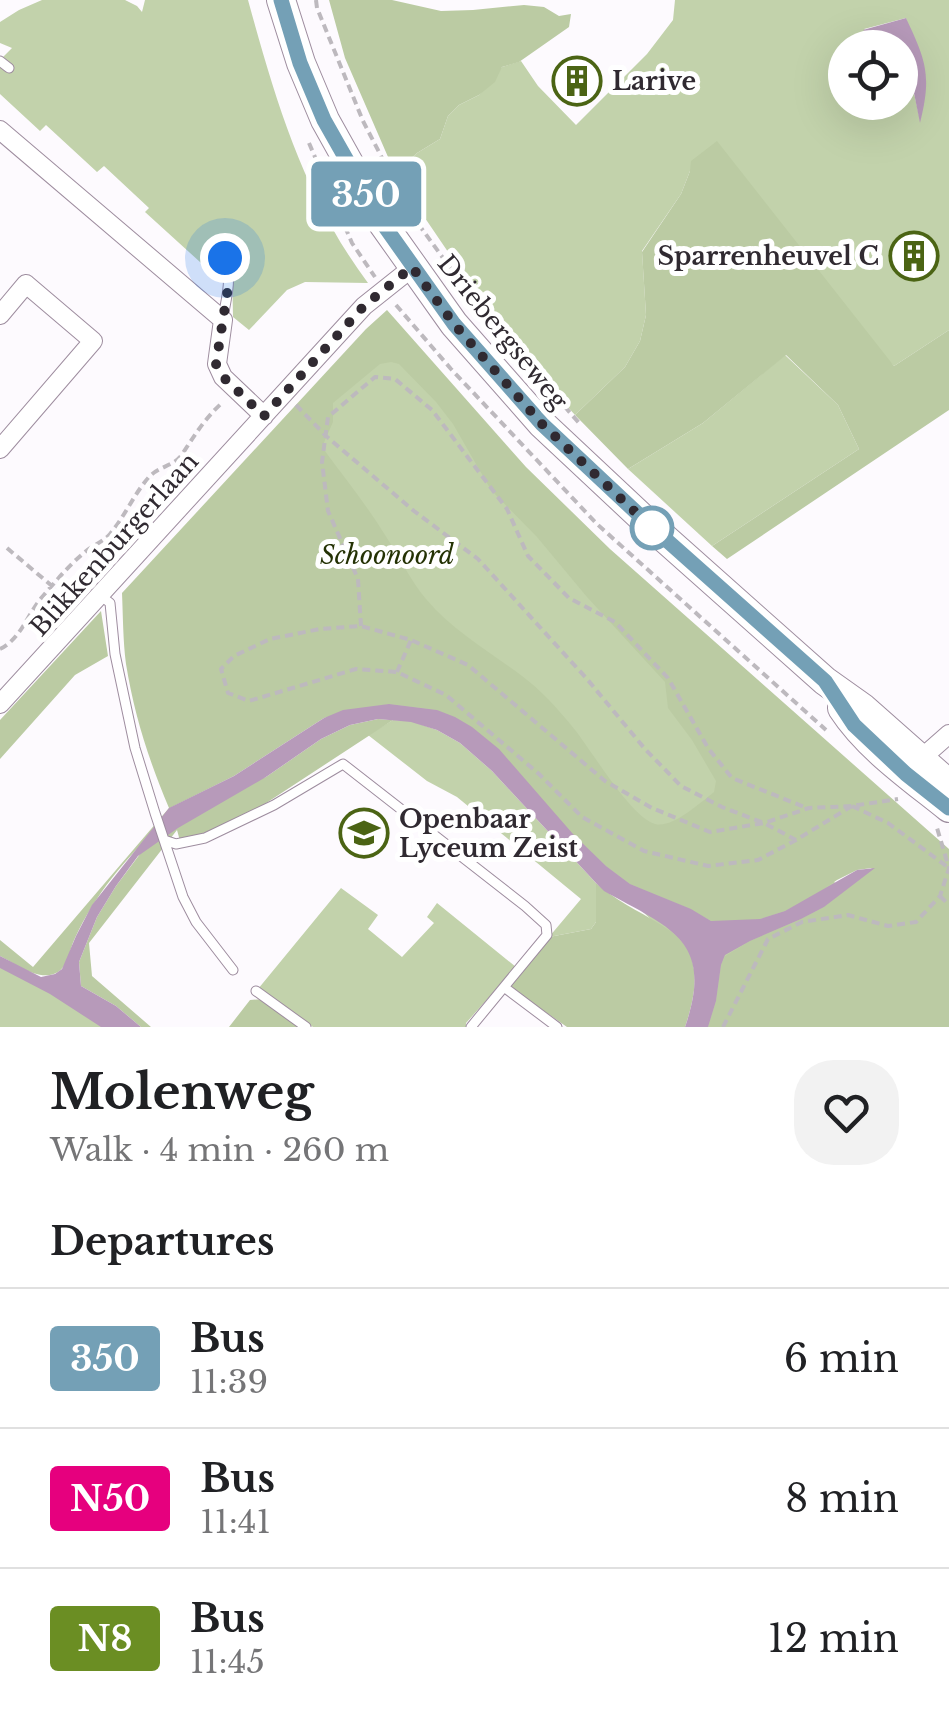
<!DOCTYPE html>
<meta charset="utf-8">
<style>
body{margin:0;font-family:"Libre Baskerville",serif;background:#f2f2f2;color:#202124;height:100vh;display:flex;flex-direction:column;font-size:38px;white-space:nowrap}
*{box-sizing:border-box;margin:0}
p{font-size:32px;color:#757577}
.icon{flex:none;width:55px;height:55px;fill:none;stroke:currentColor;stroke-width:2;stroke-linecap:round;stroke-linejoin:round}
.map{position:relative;height:1027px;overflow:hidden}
.side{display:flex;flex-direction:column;background:#fff;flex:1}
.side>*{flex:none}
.badge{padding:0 20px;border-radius:8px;font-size:35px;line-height:65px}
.buttons{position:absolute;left:828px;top:30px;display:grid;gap:20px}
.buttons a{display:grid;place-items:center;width:90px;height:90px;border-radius:50%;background:#fff;box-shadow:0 10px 40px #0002;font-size:50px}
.you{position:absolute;width:50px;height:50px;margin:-25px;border:8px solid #fff;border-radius:50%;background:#1a73e8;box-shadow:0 0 0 15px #1a73e833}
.map>.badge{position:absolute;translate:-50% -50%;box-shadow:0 0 0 5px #fff}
h2{padding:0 50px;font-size:38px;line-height:90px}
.round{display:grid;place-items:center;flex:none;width:105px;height:105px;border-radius:40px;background:#f2f2f2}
.headline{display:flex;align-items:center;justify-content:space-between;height:170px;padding:0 50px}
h1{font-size:48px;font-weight:700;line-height:75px}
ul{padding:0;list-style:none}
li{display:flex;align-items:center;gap:30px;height:140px;padding:0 50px;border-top:2px solid #e0e0e0}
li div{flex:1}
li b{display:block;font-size:38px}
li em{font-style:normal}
li .badge{min-width:110px;font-weight:700;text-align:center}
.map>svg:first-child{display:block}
</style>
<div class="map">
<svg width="949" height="1027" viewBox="0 0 949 1027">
<rect width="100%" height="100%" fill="#fdfafe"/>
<path fill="#c2d2ab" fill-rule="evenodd" d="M42,0H125L137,6L142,12L145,0H248C276,102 304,197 368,283L305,282L287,290L249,330L233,317L232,267L223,248L208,264L211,272L145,212L149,208L104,166L97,172L46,125L40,131L0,94V60L12,48L0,43V22L19,10Z
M675,0H949V330L894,366L690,171L681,194L642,251L646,315L640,341L625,367L575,415C506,341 451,257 395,173L417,153L440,139L448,116L459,105L479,95L502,67L521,61L538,86L576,125L647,54L673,20ZM906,18L920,120L914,93L900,62V102H845V48L888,47L864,29Z
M390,321L949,1027H693L706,975L473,741L126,608Z
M785,355L838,405L859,449L712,546L628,469L703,423Z
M393,720L411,721L437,730L460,743L492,771L596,883V922L591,929L549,937L581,899L457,797L427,781L368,735Z
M341,888L378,915L368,929L402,957L434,923L427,917L437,903L516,967L466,1023V1027H313L258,989Z
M0,964L110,1027H0Z"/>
<path fill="#bbcba3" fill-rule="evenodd" d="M329,0H392L441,11L473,10L524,5L544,7L559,16L571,14L569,27L519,62L502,67L495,82L479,95L459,105L448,116L440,139L417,153L395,173L345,58Z
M717,141L894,366L949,330V410L727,559L712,546L859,449L838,405L786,355L703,423L628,469L575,415L625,367L640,341L646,315L642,252L681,194L690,171L691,161Z
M387,310L526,467L610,549L949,849V1027H708L716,1001L721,965L725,956L750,941L801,919L824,907L872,868L857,870L837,880L814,896L785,911L760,919L733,922L711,921L690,909L630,884L606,866L437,710L389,704L324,718L234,776L170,808L266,777L321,739L350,725L378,719L393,720L254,811L212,830L180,841L177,830L89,943L92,976L151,1027H141L116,1006L81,986L79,962L97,917L116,886L161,826C126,857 95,895 75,938C70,948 68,966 58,972C40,983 16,964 0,956V940L33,967L169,808C149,761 134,714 126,664C123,641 123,616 122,593L366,329ZM391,362L399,364L436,402L453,424L491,490L537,537L587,597L665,682L668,708L692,740L716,781L714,792C701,802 672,829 655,824C629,816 590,747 571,725C556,707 541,690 522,676C489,651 454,632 426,599C410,580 399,556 385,535C366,504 343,476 322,447L333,422V403L380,364Z
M101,611L108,656L75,675L0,759V720Z
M596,883C654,933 720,924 685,1027H567L508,986L549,937L591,929L596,922Z
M264,999L300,1027H229L250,1000Z"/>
<path fill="#b79aba" d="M906,18C926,61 932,75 920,123L914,93L900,62V48L888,47L863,30Z
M389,704L437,710L455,717L472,727L499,749L573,834L606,866L630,884L691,909L711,921L760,919L785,911L857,870L875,868L824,907L801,919L750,941L725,955L721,965L716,1001L708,1027H685C715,940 670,928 604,891L596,883L492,771L460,743L437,730L411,722L378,719L350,725L321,739L266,777L178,828L138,856L116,886L97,917L79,962L81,986L116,1006L141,1027H101L50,994L0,968V956L41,977L55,974L62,969L76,936L92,905L169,808L234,776L324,718L343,710Z"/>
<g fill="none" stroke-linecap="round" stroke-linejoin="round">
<g stroke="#9e8d9f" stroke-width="11">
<path id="service" d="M0,61L9,68
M221,253C234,273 227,295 223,317
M101,596L110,603L115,654L135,748L155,813L183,897L196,922L233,970
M164,840L176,844L205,838L274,805L343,764L525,906L546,925L547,935L504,987
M256,991L306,1027
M471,1027L504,987L557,1027"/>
</g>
<g stroke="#9e8d9f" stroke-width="20">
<path id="minor" d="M0,130L223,320L217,364L223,377L264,416
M0,315L26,284L93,341L0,449
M0,704L364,306L413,267
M916,763L949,734"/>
</g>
<g stroke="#9e8d9f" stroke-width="30">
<path id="primary" d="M281,0L301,63L325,120L383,224L454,324L542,424L653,528L825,681L863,708L949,784
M842,708C868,748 912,778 949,808"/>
</g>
<path stroke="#bdb9be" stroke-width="4" stroke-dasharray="8 5" stroke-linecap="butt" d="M316,0L317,8L363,121L411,214L486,317L580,424
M309,143L352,243L375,277
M396,305L451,369L597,524L826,730
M296,405L326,436L414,511L478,559L587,679L645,749L681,786L722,807L764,823L796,840
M7,548L52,586
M361,626L358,579L328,511L322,462L328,417L375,377L395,379L432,410L507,509L528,556L569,598L615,622L668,678L708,748L732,778L807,808
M0,649C22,638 27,614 43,596C56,581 69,565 85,552C93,545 103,542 110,534C125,516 134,494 149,477C158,467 173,466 181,456C194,436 205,418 223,402
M397,672L411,640
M852,806L796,840L758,860L708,866L644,851L582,817L539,774L446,695L397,672L356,669L249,701L228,693L221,669L234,656L270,639L320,629L361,626L411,640L468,665L605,781L652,808L710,832L764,823L809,808L852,806L898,799
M852,806L888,823L949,868
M940,896L949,905
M723,1027L768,939L802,922L848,915L888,926L916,922L940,896L949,868L937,828"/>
<use href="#service" stroke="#fff" stroke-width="9"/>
<use href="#minor" stroke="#fff" stroke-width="18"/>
<use href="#primary" stroke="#fff" stroke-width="28"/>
</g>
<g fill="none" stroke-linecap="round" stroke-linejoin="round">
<g stroke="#fff" stroke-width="22">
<path id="line" d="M281,0L300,63L324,120L383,224L454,324L542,424L653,528L825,681L854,725L906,774L949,808"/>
</g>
<use href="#line" stroke="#74a0b6" stroke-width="15"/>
<path stroke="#302a31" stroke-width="10" stroke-dasharray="0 18" d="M225,258L230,275L216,364L223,377L264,416L364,306L412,267L454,324L542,424L652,528"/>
</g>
<defs>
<g id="building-ring" transform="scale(2.5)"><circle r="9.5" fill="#fff" stroke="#4b6414" stroke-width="1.5"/><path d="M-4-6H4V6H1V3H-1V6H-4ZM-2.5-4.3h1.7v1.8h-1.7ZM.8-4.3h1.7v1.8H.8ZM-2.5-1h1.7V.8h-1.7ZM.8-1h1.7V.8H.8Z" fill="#4b6414"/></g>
<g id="school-ring" transform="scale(2.5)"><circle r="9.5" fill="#fff" stroke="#4b6414" stroke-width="1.5"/><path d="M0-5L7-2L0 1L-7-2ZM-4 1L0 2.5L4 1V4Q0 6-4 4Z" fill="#4b6414"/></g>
</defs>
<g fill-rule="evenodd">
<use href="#building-ring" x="577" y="81"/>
<use href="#building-ring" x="914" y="256"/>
<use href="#school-ring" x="364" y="833"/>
</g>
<circle fill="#fff" stroke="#74a0b6" stroke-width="5" cx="652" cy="528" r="20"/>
<g text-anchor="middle" stroke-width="10" stroke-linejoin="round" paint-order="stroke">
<g font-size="25" font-weight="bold" fill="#302a31" stroke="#fff" text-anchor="start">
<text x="612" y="90">Larive</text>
<text x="879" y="265" text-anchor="end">Sparrenheuvel C</text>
<text x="399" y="828">Openbaar<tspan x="399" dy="29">Lyceum Zeist</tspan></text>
</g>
<g font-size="25" fill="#302a31" stroke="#fff">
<text transform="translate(503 332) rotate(51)" y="9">Driebergseweg</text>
<text transform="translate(114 544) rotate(-48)" y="9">Blikkenburgerlaan</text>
</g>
<g font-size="25" font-style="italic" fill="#243204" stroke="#fff">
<text x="387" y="564">Schoonoord</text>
</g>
</g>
</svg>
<div class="buttons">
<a><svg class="icon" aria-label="locate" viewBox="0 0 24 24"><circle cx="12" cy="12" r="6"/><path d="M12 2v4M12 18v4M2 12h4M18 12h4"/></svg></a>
</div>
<div class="you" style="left:225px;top:258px"></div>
<b class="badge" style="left:366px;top:194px;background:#74a0b6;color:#fff">350</b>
</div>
<section class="side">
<div class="headline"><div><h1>Molenweg</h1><p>Walk · 4 min · 260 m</p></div><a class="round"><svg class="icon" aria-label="heart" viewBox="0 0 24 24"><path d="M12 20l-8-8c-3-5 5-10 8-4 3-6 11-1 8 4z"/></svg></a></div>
<h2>Departures</h2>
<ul>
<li><span class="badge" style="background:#74a0b6;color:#fff">350</span><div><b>Bus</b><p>11:39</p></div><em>6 min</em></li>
<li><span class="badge" style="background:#e6007e;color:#fff">N50</span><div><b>Bus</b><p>11:41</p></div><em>8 min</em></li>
<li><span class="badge" style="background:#6b8e23;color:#fff">N8</span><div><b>Bus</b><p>11:45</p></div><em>12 min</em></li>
</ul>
</section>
